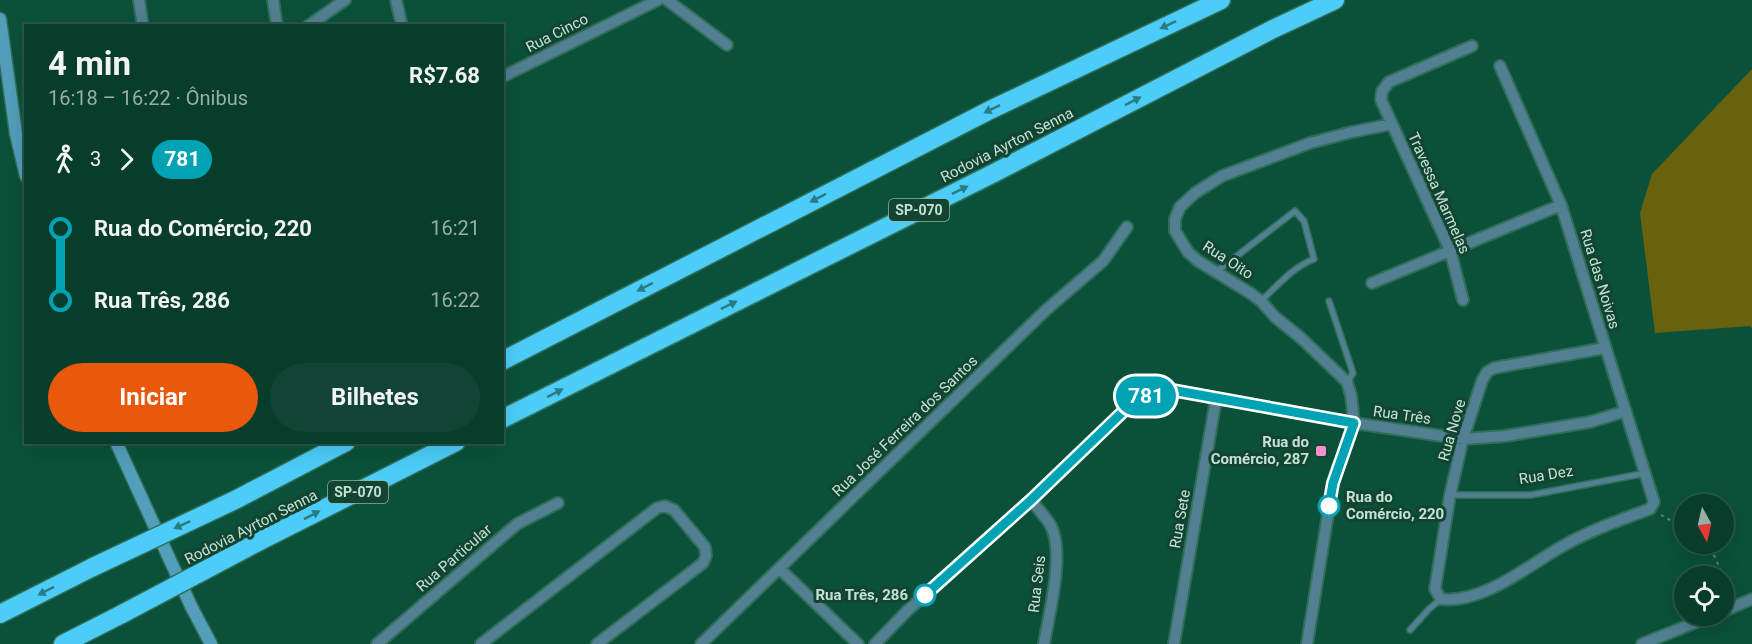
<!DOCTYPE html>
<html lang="pt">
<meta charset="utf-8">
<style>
body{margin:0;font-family:Roboto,sans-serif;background:#114434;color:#f1f3f6;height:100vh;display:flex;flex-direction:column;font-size:22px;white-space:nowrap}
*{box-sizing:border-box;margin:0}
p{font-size:20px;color:#98aea9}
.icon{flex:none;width:33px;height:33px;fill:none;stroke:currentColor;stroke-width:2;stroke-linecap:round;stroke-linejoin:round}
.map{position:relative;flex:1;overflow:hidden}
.drawer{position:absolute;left:24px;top:24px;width:480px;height:420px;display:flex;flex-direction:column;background:#083d2c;border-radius:0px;box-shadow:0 6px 24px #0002,0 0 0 2px #295648}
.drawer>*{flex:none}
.badge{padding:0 12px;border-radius:20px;font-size:21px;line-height:39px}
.needle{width:39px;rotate:172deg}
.buttons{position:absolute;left:1674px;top:494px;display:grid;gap:12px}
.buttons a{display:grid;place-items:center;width:60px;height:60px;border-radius:50%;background:#083d2c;box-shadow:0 6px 24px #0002,0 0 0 2px #295648;font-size:30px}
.map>.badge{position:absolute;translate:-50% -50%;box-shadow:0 0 0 3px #fff}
.legs{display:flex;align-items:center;gap:9px;height:66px;padding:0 24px;font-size:20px}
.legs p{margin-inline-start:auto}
.headline{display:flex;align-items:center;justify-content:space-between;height:102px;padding:0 24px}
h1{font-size:33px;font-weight:700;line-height:45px}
.button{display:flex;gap:12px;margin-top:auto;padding:12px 24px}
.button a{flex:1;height:69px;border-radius:36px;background:#ea580c;color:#fff;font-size:24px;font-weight:700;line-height:69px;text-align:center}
.button a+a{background:#114434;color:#f1f3f6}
ul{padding:0 24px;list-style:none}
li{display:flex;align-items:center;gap:21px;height:72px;font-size:22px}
li i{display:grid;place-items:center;width:9px;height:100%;margin:0 8px;background:currentColor}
li i::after{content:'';width:15px;height:15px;margin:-8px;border:4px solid;border-radius:50%;background:#083d2c}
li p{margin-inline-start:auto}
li:first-child i{background:linear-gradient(#0000 50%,currentColor 0)}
li:last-child i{background:linear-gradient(currentColor 50%,#0000 0)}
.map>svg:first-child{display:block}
</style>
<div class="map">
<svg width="1752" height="644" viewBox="0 0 1752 644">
<rect width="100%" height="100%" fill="#0b513a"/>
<path fill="#68620f" d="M1752,69V328L1750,326L1655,333L1640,213L1652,174Z"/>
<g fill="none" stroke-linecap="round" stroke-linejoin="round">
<g stroke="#306e59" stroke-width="8">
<path id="lane" d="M1216,272L1295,211L1304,221L1314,259C1293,267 1278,285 1262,300
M1329,301L1353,373L1347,382
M1450,495H1531L1646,473
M1410,630L1429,609L1441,599"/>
</g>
<g stroke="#306e59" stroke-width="14">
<path id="street" d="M139,0L143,26
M273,0L277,26
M396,0L402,26
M667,0L727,45
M308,26L345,0
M1500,66L1561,205L1654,502L1650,509C1620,520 1588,531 1561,547C1528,566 1482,604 1441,599L1435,589L1450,495L1463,439L1482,381L1487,372L1494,368L1605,348
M502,77L658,0
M1372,283L1561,205
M1463,300L1450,250L1381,100L1382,91L1389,82L1472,46
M1031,500C1037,508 1046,517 1051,526C1065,554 1049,614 1044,644
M780,569L858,644
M1724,611L1752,599
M377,644L517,524L558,503
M481,644L657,508L665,506L674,510L705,547L706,556L703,563L597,644
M701,644L1046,310L1103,261L1127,227
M875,644L907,611L1031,500L1133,402L1153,392L1171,390L1354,423L1463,439L1505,436L1590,422L1626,411
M1174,644L1216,399
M1307,644L1333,483L1354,423L1351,395L1347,382L1301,338L1275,317L1261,301L1250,293L1198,261L1188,252L1175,231V219L1180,207L1195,193L1222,176L1310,143L1352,132L1392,124
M1642,644L1714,615"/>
</g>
<g stroke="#306e59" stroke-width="15">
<path id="secondary" d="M0,19L16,134L26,176
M116,442L191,606L211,644"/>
</g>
<g stroke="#306e59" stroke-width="21">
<path id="highway" d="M502,361L990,110L1221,0
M502,419L994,173L1273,29L1335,0
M235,500L346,442
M260,541L456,442
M0,614L93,567
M63,644L122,614"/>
</g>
<path stroke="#558c78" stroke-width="2" stroke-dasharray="3 4.5" stroke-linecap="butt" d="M1661,515L1684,528
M1711,543L1716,546L1714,555L1723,576
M1724,578L1730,595"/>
<use href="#lane" stroke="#527f91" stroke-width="5"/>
<use href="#street" stroke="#527f91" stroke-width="10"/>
<use href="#secondary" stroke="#539fbb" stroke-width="12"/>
<use href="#highway" stroke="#4ccdf9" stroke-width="18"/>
<g stroke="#306e59" stroke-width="21" stroke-linecap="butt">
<path id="highway-bridge" d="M93,567L235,500
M122,614L260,541"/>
</g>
<use href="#highway-bridge" stroke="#4ccdf9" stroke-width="18"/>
</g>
<defs><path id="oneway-solid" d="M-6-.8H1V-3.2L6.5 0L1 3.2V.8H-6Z" transform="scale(1.5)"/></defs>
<g fill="#2a7b82">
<use href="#oneway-solid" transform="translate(1168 25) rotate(155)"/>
<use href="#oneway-solid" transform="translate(1133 101) rotate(-27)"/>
<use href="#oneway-solid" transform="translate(992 109) rotate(154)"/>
<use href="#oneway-solid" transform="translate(960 190) rotate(-26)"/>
<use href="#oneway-solid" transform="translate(818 198) rotate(153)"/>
<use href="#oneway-solid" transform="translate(645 287) rotate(153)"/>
<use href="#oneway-solid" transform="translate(729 305) rotate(-26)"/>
<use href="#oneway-solid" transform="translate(555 393) rotate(-27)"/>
<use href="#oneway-solid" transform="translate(312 515) rotate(-27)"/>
<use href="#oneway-solid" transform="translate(182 525) rotate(155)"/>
<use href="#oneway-solid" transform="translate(46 591) rotate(153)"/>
</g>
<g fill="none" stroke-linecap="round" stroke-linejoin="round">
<g stroke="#fff" stroke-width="14">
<path id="line-1" d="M925,595L1031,500L1133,402L1153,392L1172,390L1354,423L1333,483L1329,506"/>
</g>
<use href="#line-1" stroke="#00a3b4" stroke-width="9"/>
</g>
<rect fill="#f790cd" stroke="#134432" stroke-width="2" x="1315" y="445" width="12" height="12" rx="3"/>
<g fill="#fff" stroke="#00a3b4" stroke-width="3">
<circle cx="1329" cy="506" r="10"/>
<circle cx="925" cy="595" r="10"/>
</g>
<g text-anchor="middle" stroke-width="6" stroke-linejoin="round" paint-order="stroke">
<g fill="#134432" stroke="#8eb3a3" stroke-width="1.5">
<rect x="889" y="199" width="60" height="22" rx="4.5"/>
<rect x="328" y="481" width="60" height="22" rx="4.5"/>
</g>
<g font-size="14" font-weight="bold" fill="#c3e2d3">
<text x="919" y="215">SP-070</text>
<text x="358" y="497">SP-070</text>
</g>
<g font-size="15" fill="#c3e2d3" stroke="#134432">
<text transform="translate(557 33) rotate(-27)" y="5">Rua Cinco</text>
<text transform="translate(1007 145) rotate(-27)" y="5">Rodovia Ayrton Senna</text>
<text transform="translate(1439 193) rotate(66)" y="5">Travessa Marmelas</text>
<text transform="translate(1228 260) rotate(33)" y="5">Rua Oito</text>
<text transform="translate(1600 279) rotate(73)" y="5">Rua das Noivas</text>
<text transform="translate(1402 415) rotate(8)" y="5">Rua Três</text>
<text transform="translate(905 426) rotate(-44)" y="5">Rua José Ferreira dos Santos</text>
<text transform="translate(1452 430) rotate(-74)" y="5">Rua Nove</text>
<text transform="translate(1546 475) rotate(-9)" y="5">Rua Dez</text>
<text transform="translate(1180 519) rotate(-80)" y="5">Rua Sete</text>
<text transform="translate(251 527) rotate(-27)" y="5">Rodovia Ayrton Senna</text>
<text transform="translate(454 558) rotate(-41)" y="5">Rua Particular</text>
<text transform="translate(1037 584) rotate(-83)" y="5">Rua Seis</text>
</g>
<g font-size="15" font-weight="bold" fill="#c3e2d3" stroke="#134432" text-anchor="end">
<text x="1309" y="447">Rua do<tspan x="1309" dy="17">Comércio, 287</tspan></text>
</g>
<g font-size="15" font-weight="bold" fill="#c3e2d3" stroke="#134432" text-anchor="start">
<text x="1346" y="502">Rua do<tspan x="1346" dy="17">Comércio, 220</tspan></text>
<text x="908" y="600" text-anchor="end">Rua Três, 286</text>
</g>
</g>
</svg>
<div class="buttons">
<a><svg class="needle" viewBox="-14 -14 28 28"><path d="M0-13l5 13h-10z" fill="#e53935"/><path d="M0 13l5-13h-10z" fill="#98aea9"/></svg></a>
<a><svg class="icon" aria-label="locate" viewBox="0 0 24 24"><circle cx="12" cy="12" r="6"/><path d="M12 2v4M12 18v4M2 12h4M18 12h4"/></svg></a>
</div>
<b class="badge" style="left:1146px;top:396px;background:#00a3b4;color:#fff">781</b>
<section class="drawer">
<div class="headline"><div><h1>4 min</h1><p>16:18 – 16:22 · Ônibus</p></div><b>R$7.68</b></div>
<div class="legs"><svg class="icon" aria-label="walk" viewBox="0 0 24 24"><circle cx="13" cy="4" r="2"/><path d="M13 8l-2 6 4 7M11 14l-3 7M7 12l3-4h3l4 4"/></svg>3<svg class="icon" aria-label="forward" viewBox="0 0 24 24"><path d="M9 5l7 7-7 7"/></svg><b class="badge" style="background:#00a3b4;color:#fff">781</b></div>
<ul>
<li><i style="color:#00a3b4"></i><b>Rua do Comércio, 220</b><p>16:21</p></li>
<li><i style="color:#00a3b4"></i><b>Rua Três, 286</b><p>16:22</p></li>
</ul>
<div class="button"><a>Iniciar</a><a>Bilhetes</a></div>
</section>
</div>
